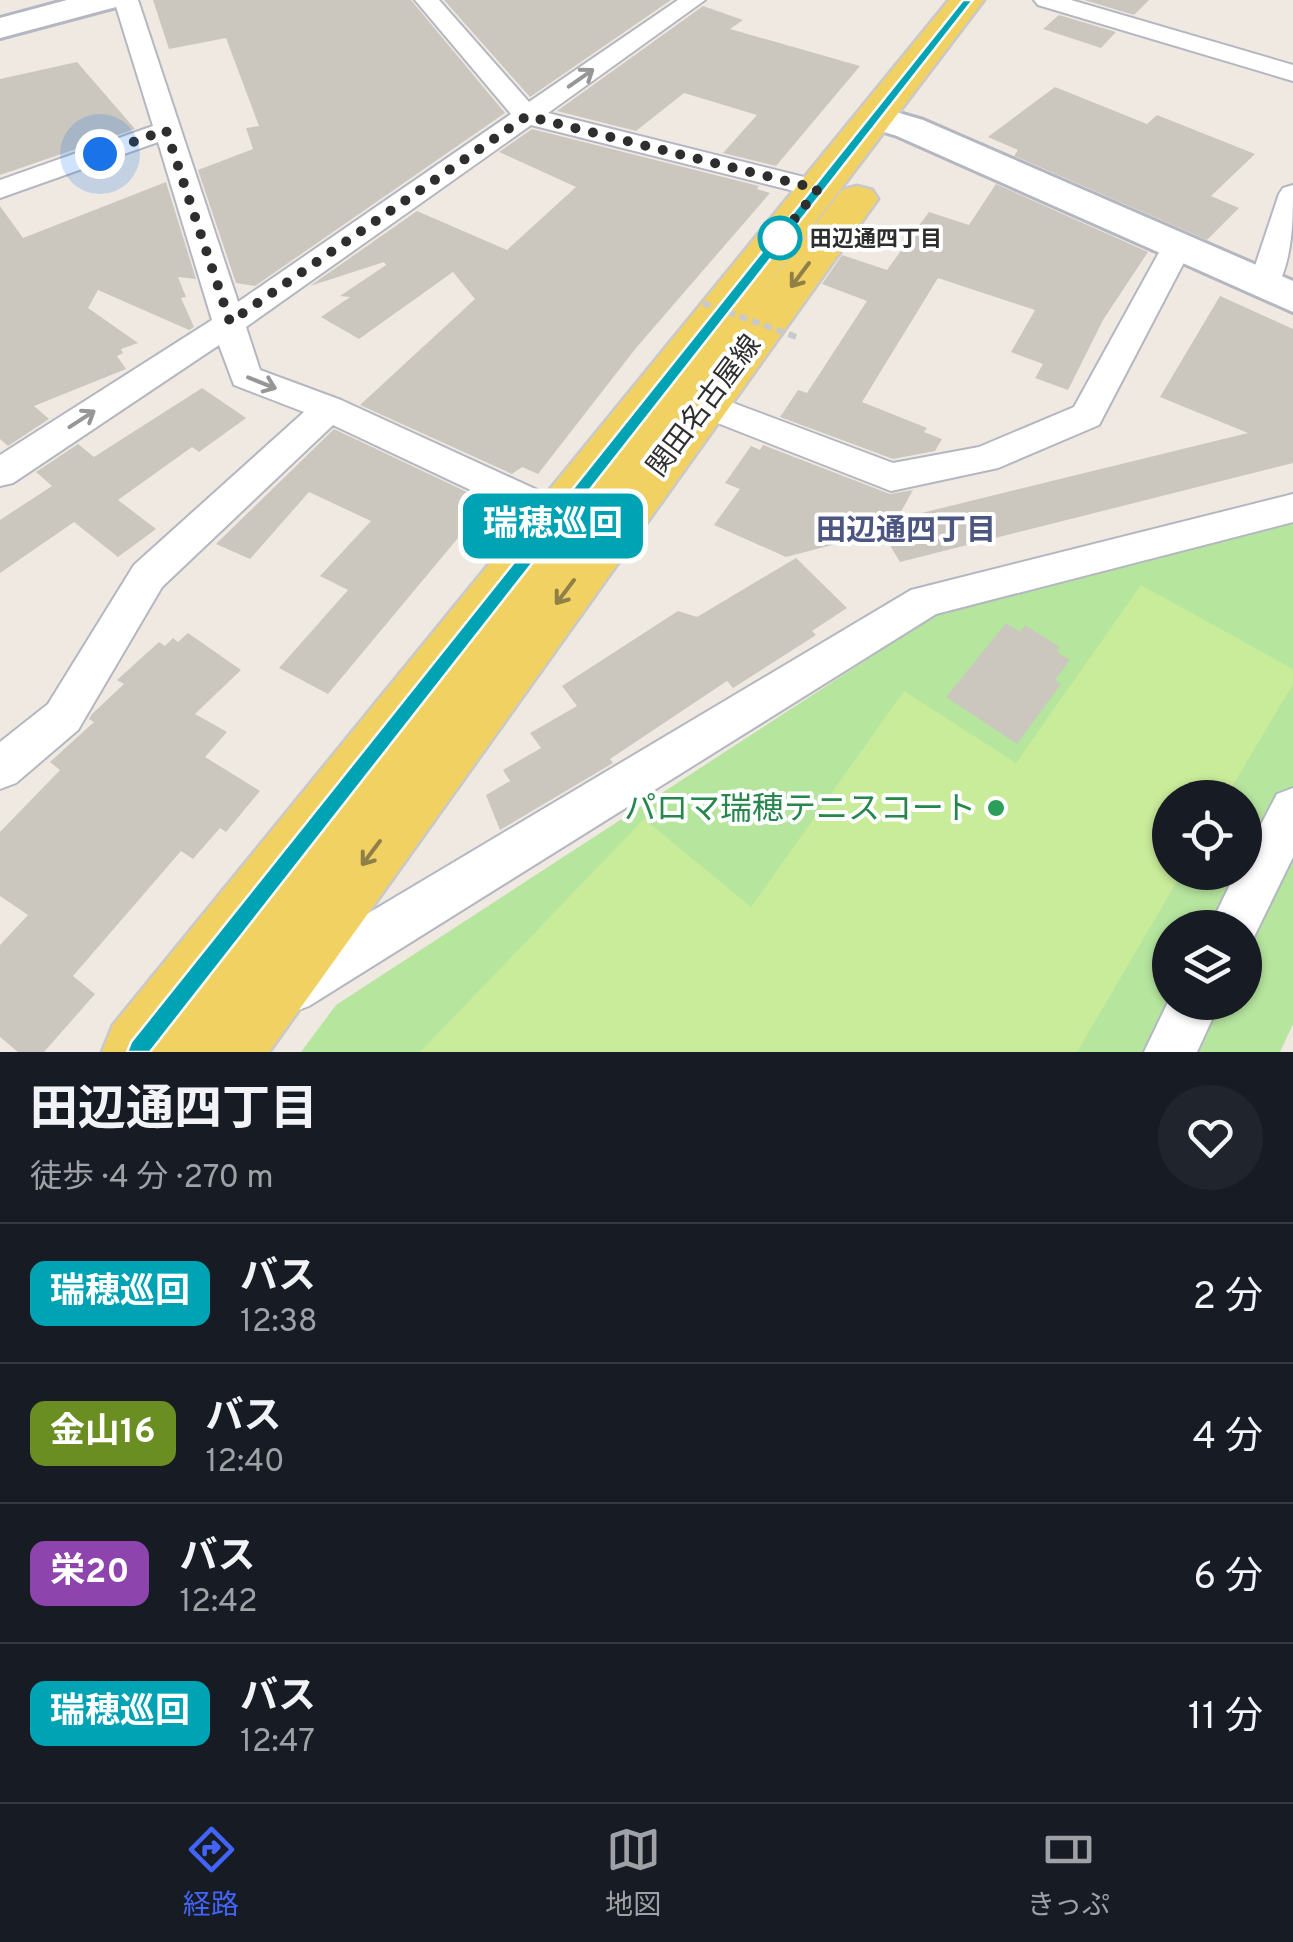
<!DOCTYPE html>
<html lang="ja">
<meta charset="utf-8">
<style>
body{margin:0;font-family:Overpass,"Noto Sans JP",sans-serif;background:#20242c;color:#f1f3f6;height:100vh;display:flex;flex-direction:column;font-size:38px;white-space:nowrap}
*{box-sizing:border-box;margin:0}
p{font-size:32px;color:#9ea1a6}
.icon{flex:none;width:55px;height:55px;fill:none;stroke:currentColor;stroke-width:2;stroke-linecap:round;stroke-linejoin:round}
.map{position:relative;height:1052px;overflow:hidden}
.side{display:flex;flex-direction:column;background:#171b24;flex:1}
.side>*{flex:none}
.badge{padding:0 20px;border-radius:15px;font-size:35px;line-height:65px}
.fabs{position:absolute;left:1152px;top:780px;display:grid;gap:20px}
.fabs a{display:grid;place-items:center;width:110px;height:110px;border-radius:50%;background:#171b24;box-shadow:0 2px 8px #0004;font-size:50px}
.you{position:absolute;width:50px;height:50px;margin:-25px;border:8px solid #fff;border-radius:50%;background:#1a73e8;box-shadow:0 0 0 15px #1a73e833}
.map>.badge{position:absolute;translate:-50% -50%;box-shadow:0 0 0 5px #fff}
.round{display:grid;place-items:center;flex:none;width:105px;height:105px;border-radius:52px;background:#20242c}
.overview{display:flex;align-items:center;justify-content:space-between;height:170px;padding:0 30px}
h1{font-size:48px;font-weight:700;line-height:75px}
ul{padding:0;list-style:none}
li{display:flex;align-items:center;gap:30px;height:140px;padding:0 30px;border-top:2px solid #363941}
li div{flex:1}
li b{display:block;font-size:38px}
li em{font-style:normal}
li .badge{min-width:110px;font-weight:700;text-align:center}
.tabs{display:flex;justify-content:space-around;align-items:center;height:140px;border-top:2px solid #363941;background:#171b24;font-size:28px;color:#9ea1a6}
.tabs a{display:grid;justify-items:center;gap:5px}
.tabs .selected{color:#4264fb}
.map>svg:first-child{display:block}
</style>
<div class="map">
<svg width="1293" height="1052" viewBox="0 0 1293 1052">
<rect width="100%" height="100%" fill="#efe9e1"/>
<path fill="#b6e59e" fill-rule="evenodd" d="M1293,520V1024L1280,1052H301L336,1005L940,612ZM1170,798H1245V872H1170ZM1170,928H1245V1002H1170Z"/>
<path fill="#c9ec9a" d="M1141,585L1293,669V684L1226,797L1170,798V872L1182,873L1077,1052H420L644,819L751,907L904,691L1016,763Z"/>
<path fill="#cbc7bf" d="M153,0H411L505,113L255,286L236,283L198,170L253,149L246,128L259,126L226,38L169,49Z
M444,0H671L530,97Z
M1084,0H1149L1134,15Z
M703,6L743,20L730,29L860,66L776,166L723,153L757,115L684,93L636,131L557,111Z
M1059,15L1116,32L1101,48L1043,29Z
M77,62L135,129L0,175V79Z
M1055,87L1147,124L1157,115L1255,154L1211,196L1239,208L1207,240L1014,156L1018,150L988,137Z
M532,129L759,186L757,189L770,193L636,348L538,474L522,467L512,474L360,405L475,299L453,272L359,339L321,317L350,297L340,296L386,265L384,262L310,286L417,211L507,250L576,187L499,152Z
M166,182L196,279L178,277L186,297L181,298L194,327L189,330L98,290L88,308L138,343L121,349L123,353L117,356L126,369L34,406L49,419L8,446L0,439V206L23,238Z
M996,184L1148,252L1103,320L1068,390L1035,378L1043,364L1011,352L1035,310L938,278L862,402L927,428L924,432L942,439L935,451L893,459L780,417L798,390L807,393L867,301L822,284L842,255L887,270L929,212L969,225Z
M1220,296L1293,329V463L900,562L882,532L786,557L714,525L740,489L725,483L751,446L760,450L763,445L890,494L913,490L897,519L1248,433L1160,397Z
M202,388L246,418L199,452L192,447L118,500L156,529L118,557L74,522L0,573V520L52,486L36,472L78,444L94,457Z
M334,429L488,502L328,694L279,668L348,590L320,576L371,521L309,492L250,559L216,544Z
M796,558L847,608L812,631L816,635L733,688L727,681L610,759L613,763L500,830L486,795L510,781L503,770L541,748L530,733L577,706L562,686L678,611L697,617Z
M1006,623L1020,632L1025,625L1060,647L1057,652L1070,660L1055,680L1061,684L1017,744L946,697Z
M188,633L241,670L195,714L227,732L205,757L260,791L226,832L220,828L193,859L181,851L73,976L95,994L44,1052H18L0,1037V945L28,915L0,896V832L60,770L50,762L94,722L89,719L92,714L124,684L117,680L159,642L165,646L173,638L178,642Z"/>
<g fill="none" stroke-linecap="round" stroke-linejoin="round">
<g stroke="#b4b7c1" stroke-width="4">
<path id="street" d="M114,0H138L238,302L511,114L415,0H439L529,102L678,0H705L548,113L828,183L832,189L828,195L818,197L531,125L246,327L260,370L341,400L594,516L600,526L594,536L581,541L568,536L333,425L162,587L78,730L16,783L0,789V742L48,704L134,565L304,412L234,385L219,345L13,483L0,486V455L212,320L158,142L0,198V180L153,126Z
M1034,0H1071L1293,65V81L1038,5Z
M1293,185C1293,221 1293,260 1275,291H1253L1249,284L1279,194L1283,188Z
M1177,238L1188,240L1192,247L1099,425L998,468L891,491L692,413L687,404L692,395L704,392L893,463L979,447L1074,407L1162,247L1166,240Z
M1293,494V522L936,614L309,1006L291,1013L273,1006L266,988L273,970L911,590Z
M1293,788V857L1250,945L1245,947V928H1209L1236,872H1245V855L1277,794Z
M1170,998V1002H1220L1197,1052H1144Z"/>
</g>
<g stroke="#b4b7c1" stroke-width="6">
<path id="secondary" d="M67,0H121L116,7L0,38V18Z
M875,106L923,120L1293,281V312L897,136L862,125L857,117L862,109Z"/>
</g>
<g stroke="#c9c9c9" stroke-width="5">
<path id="primary" d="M949,0H984L755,302L842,190L857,186L872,190L878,199L269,1052H102L113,1025Z"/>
</g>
<use href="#street" fill="#fff" fill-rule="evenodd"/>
<use href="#secondary" fill="#fff" fill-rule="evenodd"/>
<use href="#primary" fill="#f2d163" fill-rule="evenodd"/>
<path stroke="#c9c9c9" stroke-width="6" stroke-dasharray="8 5" stroke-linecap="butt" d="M703,303L799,338"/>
</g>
<defs><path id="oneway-shaft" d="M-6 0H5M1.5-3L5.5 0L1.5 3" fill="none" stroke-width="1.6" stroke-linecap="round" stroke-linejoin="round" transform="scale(2.5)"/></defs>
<g stroke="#969696">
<use href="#oneway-shaft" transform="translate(581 78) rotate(-35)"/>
<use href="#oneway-shaft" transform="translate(262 383) rotate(22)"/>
<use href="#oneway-shaft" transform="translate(82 419) rotate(-33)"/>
</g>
<g stroke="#908048">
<use href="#oneway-shaft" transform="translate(800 275) rotate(127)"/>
<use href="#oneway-shaft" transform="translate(565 592) rotate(127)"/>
<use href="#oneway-shaft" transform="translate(371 853) rotate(127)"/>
</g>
<path fill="#00a3b4" stroke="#fff" stroke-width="2.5" d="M963,0H973L150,1052H127L131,1042Z"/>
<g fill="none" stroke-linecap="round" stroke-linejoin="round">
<path stroke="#2e2e2e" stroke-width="10" stroke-dasharray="0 18" d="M100,154L166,130L230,322L527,116L818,189L771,249L780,238"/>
</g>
<circle fill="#fff" stroke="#00a3b4" stroke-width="5" cx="780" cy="238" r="20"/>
<circle fill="#2e9e5b" stroke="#fff" stroke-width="4" cx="996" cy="808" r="10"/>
<g text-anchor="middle" stroke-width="8" stroke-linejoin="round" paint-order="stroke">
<g font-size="22" font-weight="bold" fill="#2e2e2e" stroke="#fff" text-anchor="start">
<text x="810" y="246">田辺通四丁目</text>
</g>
<g font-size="28" fill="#2e2e2e" stroke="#fff">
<text transform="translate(703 405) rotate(-53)" y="10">関田名古屋線</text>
</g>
<g font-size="30" font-weight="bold" fill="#4d5680" stroke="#fff">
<text x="906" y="540">田辺通四丁目</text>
</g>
<g font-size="32" fill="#27864d" stroke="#fff" text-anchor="end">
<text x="976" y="819">パロマ瑞穂テニスコート</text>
</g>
</g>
</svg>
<div class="fabs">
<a><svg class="icon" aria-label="locate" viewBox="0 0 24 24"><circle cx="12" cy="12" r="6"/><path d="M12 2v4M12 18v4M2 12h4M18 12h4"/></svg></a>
<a><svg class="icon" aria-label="layers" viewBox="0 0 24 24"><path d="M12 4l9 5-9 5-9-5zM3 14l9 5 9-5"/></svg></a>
</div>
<div class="you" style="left:100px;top:154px"></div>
<b class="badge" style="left:553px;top:526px;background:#00a3b4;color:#fff">瑞穂巡回</b>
</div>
<section class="side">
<div class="overview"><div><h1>田辺通四丁目</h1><p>徒歩 · 4 分 · 270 m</p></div><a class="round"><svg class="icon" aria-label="heart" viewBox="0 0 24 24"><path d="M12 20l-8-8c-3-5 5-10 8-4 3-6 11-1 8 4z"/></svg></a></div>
<ul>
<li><span class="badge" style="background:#00a3b4;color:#fff">瑞穂巡回</span><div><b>バス</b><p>12:38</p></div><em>2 分</em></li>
<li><span class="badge" style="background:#6b8e23;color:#fff">金山16</span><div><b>バス</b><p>12:40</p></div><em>4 分</em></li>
<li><span class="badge" style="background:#8e44ad;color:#fff">栄20</span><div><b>バス</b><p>12:42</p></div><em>6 分</em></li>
<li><span class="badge" style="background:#00a3b4;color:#fff">瑞穂巡回</span><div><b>バス</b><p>12:47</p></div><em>11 分</em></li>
</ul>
</section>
<nav class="tabs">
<a class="selected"><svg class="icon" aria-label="directions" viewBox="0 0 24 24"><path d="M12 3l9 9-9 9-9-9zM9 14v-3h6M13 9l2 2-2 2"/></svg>経路</a>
<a><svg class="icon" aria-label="map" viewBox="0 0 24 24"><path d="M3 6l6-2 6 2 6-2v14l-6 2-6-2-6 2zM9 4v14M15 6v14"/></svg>地図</a>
<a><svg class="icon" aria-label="tickets" viewBox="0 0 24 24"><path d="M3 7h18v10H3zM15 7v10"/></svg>きっぷ</a>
</nav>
